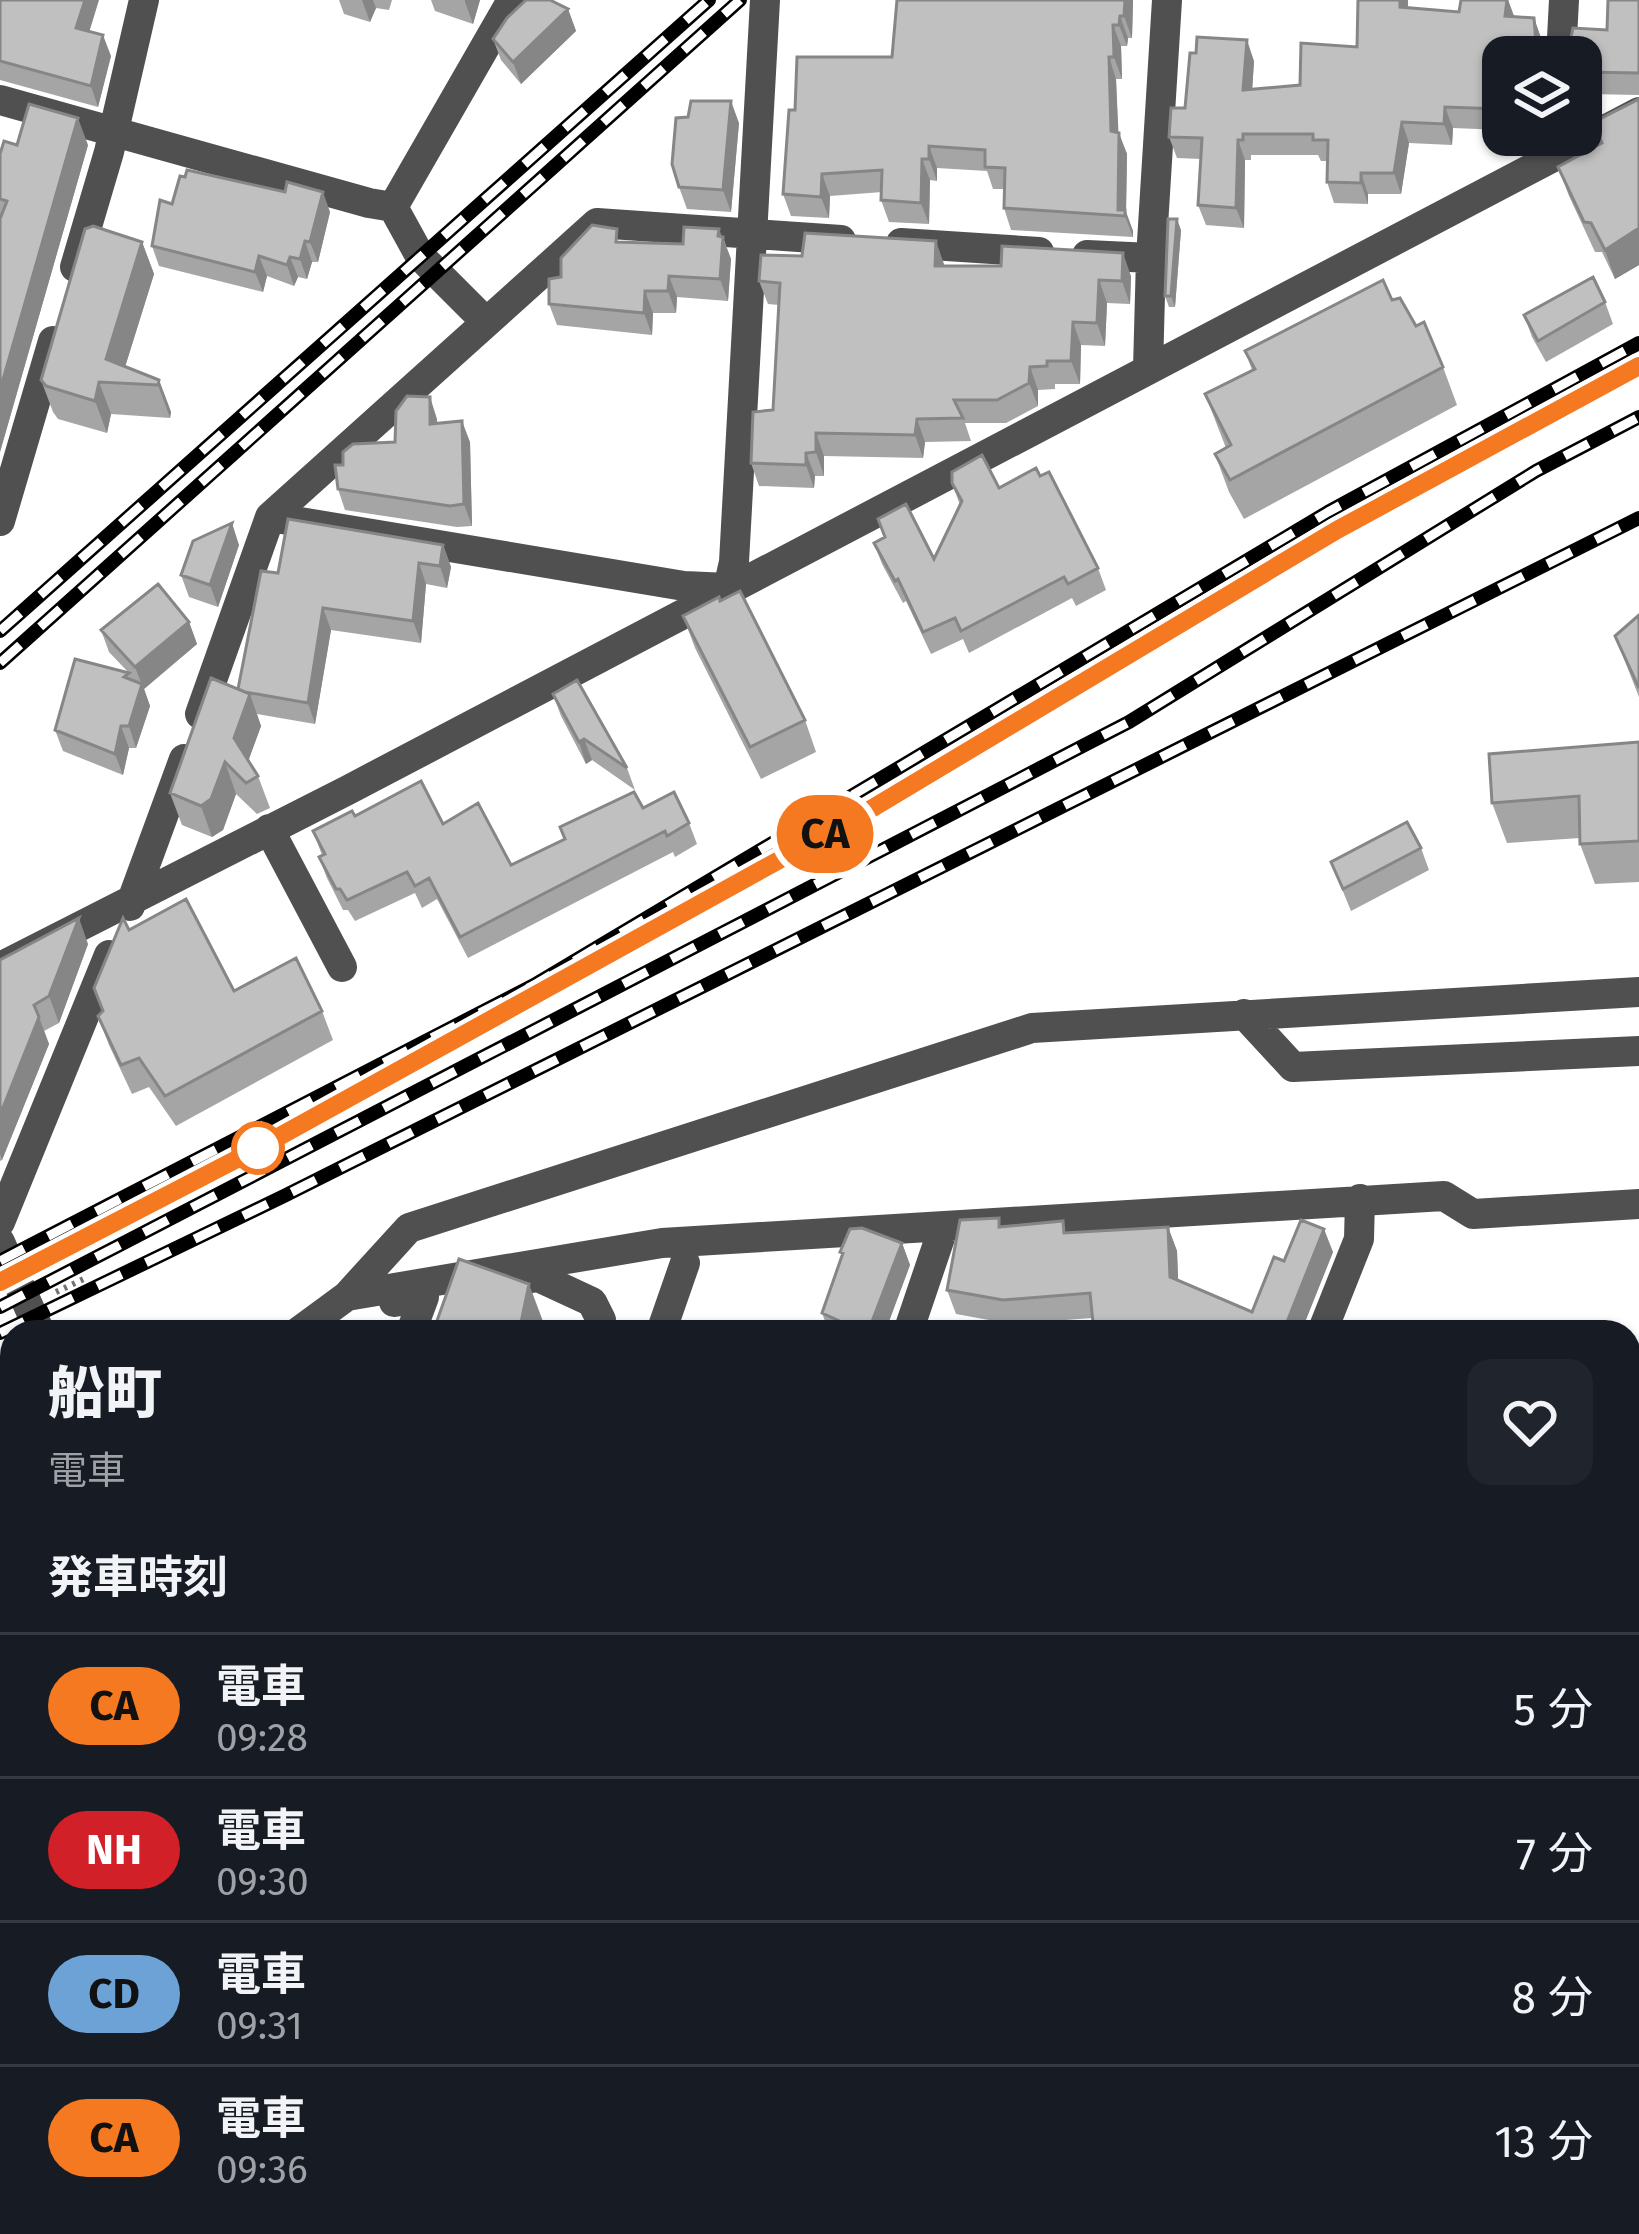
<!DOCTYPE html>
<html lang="ja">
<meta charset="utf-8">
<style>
body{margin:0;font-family:"Fira Sans","Noto Sans JP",sans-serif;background:#20242c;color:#f1f3f6;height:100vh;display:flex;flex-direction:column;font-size:45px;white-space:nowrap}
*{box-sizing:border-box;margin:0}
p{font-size:39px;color:#9ea1a6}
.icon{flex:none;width:66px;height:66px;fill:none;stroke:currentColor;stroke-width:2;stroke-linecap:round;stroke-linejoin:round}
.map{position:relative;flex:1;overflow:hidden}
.drawer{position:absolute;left:0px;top:1320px;width:1641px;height:915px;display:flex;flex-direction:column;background:#171b24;border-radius:36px 36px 0 0;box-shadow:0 3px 9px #0004}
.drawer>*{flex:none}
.badge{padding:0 24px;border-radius:39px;font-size:42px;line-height:78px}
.fabs{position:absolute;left:1482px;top:36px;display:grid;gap:24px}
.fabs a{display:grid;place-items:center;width:120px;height:120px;border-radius:24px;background:#171b24;box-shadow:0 3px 9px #0004;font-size:60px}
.map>.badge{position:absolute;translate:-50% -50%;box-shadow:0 0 0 6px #fff}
h2{padding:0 48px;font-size:45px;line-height:108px}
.round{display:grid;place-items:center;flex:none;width:126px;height:126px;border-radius:24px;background:#20242c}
.overview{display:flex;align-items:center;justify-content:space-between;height:204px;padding:0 48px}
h1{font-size:57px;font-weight:800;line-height:90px}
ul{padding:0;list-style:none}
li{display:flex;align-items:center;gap:36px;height:144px;padding:0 48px;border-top:3px solid #363941}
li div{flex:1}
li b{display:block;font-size:45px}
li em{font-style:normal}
li .badge{min-width:132px;font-weight:700;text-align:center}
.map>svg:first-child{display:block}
</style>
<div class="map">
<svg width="1639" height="2234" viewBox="0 0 1639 2234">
<rect width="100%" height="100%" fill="#fff"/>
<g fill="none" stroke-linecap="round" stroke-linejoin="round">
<path stroke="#727272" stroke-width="6" stroke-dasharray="3 6" stroke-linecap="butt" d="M56,1292L86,1278"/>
<path stroke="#505050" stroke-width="30" d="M1561,57L1564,0
M0,100L369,203L393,207L512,0
M393,207L420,256L485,321
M901,243L1039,252
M1087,255L1151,258
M75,267L109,152L144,0
M1148,369L1151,258L1167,0
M270,517L684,586L728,588L734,562L765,0
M0,521L53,341
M200,714L270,517L597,223L841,240
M269,829L342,967
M130,906L184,759
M0,967L348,790L1639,112
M1244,1014L1293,1067L1639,1051
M0,1222L109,955
M0,1242L40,1332
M513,1281L538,1277L592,1302L601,1320L599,1332
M347,1296L409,1228L1032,1028L1639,992
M394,1302L424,1297L411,1332
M298,1332L347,1296L662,1243L1444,1196L1473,1214L1639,1204
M661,1332L685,1263
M908,1332L944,1226
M1322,1332L1359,1239L1360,1199
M0,1551L12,1542
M0,1696L12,1701
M1629,1838L1639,1842
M849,2223L878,2234
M1432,2223L1462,2234
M263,2234L267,2223
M572,2234L576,2223
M814,2234L818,2223
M1023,2234L1027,2223
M1224,2234L1228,2223"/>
<g stroke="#000" stroke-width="14">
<path id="rail" d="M0,631L709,0
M0,663L740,0
M786,856L1337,530L1639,366
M0,1261L534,985L1328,512L1639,343
M0,1282L324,1112
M0,1307L1129,722L1536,471L1639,417
M0,1333L284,1196L1639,518"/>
</g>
<use href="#rail" stroke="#fff" stroke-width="9" stroke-dasharray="27" stroke-linecap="butt"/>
</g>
<path fill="#a5a5a5" d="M0,0L89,32L111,56L98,107L0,80Z
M339,0H392L389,10L376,8L370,22L344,14Z
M431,0H480L473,24L435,11Z
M1133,0L1132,38H1128L1127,46H1121L1122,79H1116L1118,133L1127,154L1126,212L1133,231V237L1011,230L1004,208V189H993L987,171L937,168V181L930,180L929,224L889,222L881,200L882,192L830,196L829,218L791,216L783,194L795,110L892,57Z
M1358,0H1408V7L1459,12L1508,0L1514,16L1534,18L1541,38L1542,49L1550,57H1503V130L1453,128L1452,145L1409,143L1401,194H1368V204L1334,203L1327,182L1328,161H1321L1318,155H1251V160H1245L1244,228L1206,225L1198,205L1201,159L1177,158L1169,137L1185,108L1254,61L1252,89L1300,85L1357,47Z
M1639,0V95L1587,94L1581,77V57H1556L1555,54L1607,30Z
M568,9L576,31L521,84L501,60L493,39Z
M1639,99V265L1615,279L1602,252H1595L1569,196L1558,167L1600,144L1592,123Z
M688,117L739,123L731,212L687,209L679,187Z
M17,145H88L0,452V154Z
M172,204L330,212L318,262H312L307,279L298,277L294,286L267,276L263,292L159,266L152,246Z
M1181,230L1175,307H1169L1165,296Z
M723,237L731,259L728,301L677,297L676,313H653L652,335L557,325L549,304L561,277L621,242L683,244Z
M142,242L154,274L125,367L159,380L171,412L170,418L111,414L107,433L58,419L53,412L41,380Z
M944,264V266L1131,276L1130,304L1107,303L1105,346L1081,345L1080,384H1055V389L1038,390V406L1006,423H965L971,441L925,442L923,458L824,456V476H815L814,488L759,486L751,463L773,410L779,305L768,304L759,281Z
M1392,300L1416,326L1443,367L1457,405L1244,519L1229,492L1215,454L1226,448L1205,394L1252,370L1245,351Z
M1605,302L1613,324L1546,362L1532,337L1524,315Z
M437,419V424L470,442L472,526L457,527L345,510L338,489L343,465L395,442Z
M952,483L999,488L1098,568L1106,590L1076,606L1072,598L969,653L963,639L931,654L906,601L903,603L882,564L874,543L934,559L960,505Z
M239,545L218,607L189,597L181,575Z
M443,545L451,567L447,588L426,584L421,643L331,630L315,724L257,714L261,726L248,761L258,776L270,808L257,814L236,794L223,830L212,837L182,825L170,793L238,689L278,573Z
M1639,615V697L1615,636Z
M683,616L805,720L816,752L761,779L695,648Z
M189,622L197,644L144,689L150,706L136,748H129L123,775L63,751L55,730L129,673L109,652L101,630Z
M553,694L627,768L635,790L592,760L586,764L561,716Z
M1639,742V882L1595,884L1580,844V838L1507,843L1492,803Z
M643,808L689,823L697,844L675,857L673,852L468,958L437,899L422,908L415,893L355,921L348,910H343L327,878L319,857L322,855L313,831L355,816L443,824L511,865L564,839L560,827Z
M1421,848L1429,870L1351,911L1331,862Z
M129,930L234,991L322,1011L333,1040L176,1126L149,1087L132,1094L109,1045L98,1016L103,1011Z
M88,944L59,1023L44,1031L49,1044L2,1160L0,1161V960Z
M1003,1226L1067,1233L1168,1227L1177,1251L1178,1280L1252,1312L1284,1261L1333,1252L1301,1332L1092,1318L1011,1324L956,1314L947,1290Z
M902,1243L910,1265L885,1332H829L822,1313L842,1256L840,1252Z
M12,1563V1682L0,1677V1572Z
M12,1929V2223H123L119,2234H0Z
M1629,2080L1639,2084V2196L1630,2191L1629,2193Z"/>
<path fill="#868686" d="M85,0H99L84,49L76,28Z
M362,0H373L376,8L370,22Z
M465,0H480L473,24L465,2Z
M1125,0H1133L1132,38L1124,16Z
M1400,0H1408L1407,27L1400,7Z
M1508,0L1515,19L1505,16Z
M568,9L576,31L521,84L513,62Z
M1120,16L1128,38L1127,46L1119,25Z
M1534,18L1541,38L1542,55L1536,44Z
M1113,25L1121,46L1122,79L1114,57Z
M103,35L111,56L98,107L91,86Z
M1247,40L1254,61L1251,110L1243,90Z
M1109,57L1116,79L1119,144V133L1127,154L1126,212L1133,231V237L1125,216L1118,210L1111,131Z
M731,101L739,123L731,212L723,190Z
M1445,107L1453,128L1452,145L1444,124Z
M78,118L88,145L0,452V390Z
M1402,122L1409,143L1401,194L1394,173Z
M1238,140L1245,160L1244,228L1236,208Z
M929,146L937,168V181L929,159Z
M922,159L930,180L929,224L921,203Z
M1361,173L1368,194V204L1361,183Z
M822,174L830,196L829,218L821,197Z
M323,192L330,212L318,262L310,242Z
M1177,219L1181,230L1175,307L1171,296Z
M1639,228V265L1615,279L1605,250Z
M719,229L731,259L728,301L720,279Z
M305,241L312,262L307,279L300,259Z
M936,241L944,264L943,289L935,266Z
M142,242L154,274L120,383L106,359Z
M1123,253L1131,276L1130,304L1122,281Z
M259,256L267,276L263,292L255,272Z
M290,257L298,277L294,286L287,265Z
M669,276L677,297L676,313L668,291Z
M1099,280L1107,303L1105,346L1097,323Z
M645,291L653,313L652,335L644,313Z
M1073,322L1081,345L1080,384L1071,361Z
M1030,367L1038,390V406L1029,383Z
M159,380L171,412L170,418L158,385Z
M99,382L111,414L107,433L95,401Z
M430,397L437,419L438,446L430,424Z
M917,419L925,442L923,458L915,435Z
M462,421L470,442L472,526L464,504Z
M816,433L824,456V476L816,452Z
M806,453L815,476L814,488L806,465Z
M232,523L239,545L218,607L210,585Z
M443,545L451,567L447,588L440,566Z
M419,563L426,584L421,643L413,621Z
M323,608L331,630L315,724L308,703Z
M189,622L197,644L144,689L150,706L136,748L129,726L142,685L135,667Z
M250,694L261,726L245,770L234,738Z
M121,726L129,748L123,775L115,754Z
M584,739L592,760L586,764L579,742Z
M225,762L236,794L223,830L212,837L201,806Z
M79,918L88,944L59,1023L49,996Z
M39,1017L49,1044L2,1160L0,1154V1115Z
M1168,1227L1177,1251L1179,1301L1170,1277Z
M1324,1229L1333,1252L1301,1332H1283Z
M902,1243L910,1265L885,1332H868Z
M529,1284L544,1324L542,1332H519Z
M12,1475V1503L0,1512V1484Z
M1639,1736V1792L1632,1819L1629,1810V1778Z
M1634,1955L1639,1967V1984L1629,2012V1970Z
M1639,2152V2194L1631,2173Z
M1,2215L8,2234H0Z
M34,2223H47L50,2234H34L32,2228Z
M103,2223H123L119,2234H103L101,2228Z
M533,2223H554L550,2234H533L531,2229Z
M758,2223H775L771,2234H754Z
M989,2223H1005L1002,2234H985Z
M1182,2223H1199L1195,2234H1178Z
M1383,2223H1396L1398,2229L1396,2234H1381L1380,2231Z
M1539,2223H1556L1552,2234H1535Z"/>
<path fill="#c0c0c0" stroke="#868686" stroke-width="3" d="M0,0H85L76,28L103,35L91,86L0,61Z
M526,0H550L568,9L513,62L493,39L507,18Z
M897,0H1125L1124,16H1120L1119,25H1113L1114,57H1109L1111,131L1119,133L1118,210H1125V216L1004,208L1005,168L985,167V150L929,146V159H922L921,203L881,200L882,170L822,174L821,197L783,194L789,110H795L797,57H892Z
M1358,0H1400V7L1459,12L1461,0H1507L1505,16L1534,18L1536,44L1550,55L1527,54V57H1503V109L1445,107L1444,124L1402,122L1394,173H1361V183L1327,182L1328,140H1313V134H1243V140H1238L1236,208L1198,205L1202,138L1169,137L1171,108H1185L1190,53H1196L1197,37L1247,40L1243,90L1300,85L1301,43L1357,47Z
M1608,0H1639V73L1581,72L1580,56L1555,54L1569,47L1573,28L1607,30Z
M1639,99V228L1605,250L1591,223L1584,222L1558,167L1602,143L1592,123Z
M691,101H731L723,190L679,187L672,164L676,118L688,117Z
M29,104L78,118L0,390V219L7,201L0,199V154L4,141L17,145Z
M187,170L285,192L287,182L323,192L310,242L305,241L300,259L290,257L287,265L259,256L255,272L152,246L160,200L172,204L180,176L185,177Z
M1168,219H1177L1171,296H1165Z
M592,225L617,229L616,242L683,244L684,227L719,229L718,236L723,237L720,279L669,276L668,291H645L644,313L549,304V279L561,277V258Z
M93,226L142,242L106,359L159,380L158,385L99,382L95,401L46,386L41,380L85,229Z
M805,233L936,241L935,266H1001L1002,246L1123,253L1122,281L1099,280L1097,323L1073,322L1071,361H1047V366L1030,367L1029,383L997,400H954L963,418L917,419L915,435L816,433V452L806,453V465L751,463L753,412L773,410L780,283L759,281L761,255L802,256Z
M1593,277L1605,302L1538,341L1524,315Z
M1383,280L1392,300L1400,298L1416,326L1424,322L1443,367L1230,480L1215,454L1231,445L1205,394L1255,369L1245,351Z
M407,396L430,397V424L462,421L464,504L450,506L338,489L335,465H343V452L353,444L395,442L396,411Z
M982,455L999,488L1036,468L1040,476L1049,472L1098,568L1068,584L1064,577L961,631L955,618L923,632L898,579L895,581L874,543L885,537L878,519L906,504L934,559L962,501L952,483V472Z
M288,519L443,545L440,566L419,563L413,621L323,608L308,703L245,692L238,689L261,571L278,573Z
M232,523L210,585L181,575L193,541Z
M158,584L189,622L135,667L101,630Z
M740,591L805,720L750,747L683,616L719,597L720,601Z
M1639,615V688L1615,636Z
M75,659L129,673L124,677L142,684L129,726H121L115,754L55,730Z
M211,678L250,694L234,738L258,776L246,783L225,762L211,799L201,806L170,793Z
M577,680L627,768L584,739L579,742L553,694Z
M1639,742V841L1580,844L1579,796L1492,803L1489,754Z
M421,781L443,824L478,803L511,865L565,839L560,827L634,792L643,808L674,792L689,823L667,836L665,831L460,937L429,878L415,886L407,872L347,900L340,889H336L319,857L325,854L313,831L352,811L355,816Z
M1407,822L1421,848L1343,889L1331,862Z
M186,899L234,991L296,958L322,1011L165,1096L139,1058L121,1065L98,1016L103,1011L94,988L123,918L129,930Z
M79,918L49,996L34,1005L39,1017L0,1115V960Z
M999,1218V1227L1063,1221L1064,1233L1168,1227L1170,1277L1252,1312L1274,1257L1284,1261L1301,1220L1324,1229L1283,1332H1094L1090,1293L1003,1300L947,1290L960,1220Z
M862,1228L902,1243L868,1332H864L822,1313L843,1253L840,1252L850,1229Z
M459,1259L529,1284L519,1332H433Z
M12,1411V1475L0,1484V1419Z
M12,1563V1666L0,1661V1572Z
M1629,1690L1639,1691V1736L1629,1778Z
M0,1925L12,1929V2219L1,2215L0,2218Z
M1629,1953L1634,1955L1629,1970Z
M1629,2080L1639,2084V2152L1631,2173L1629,2172Z
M283,2223H356L353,2234H280Z
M465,2223H533L531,2229H524L522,2234H461Z
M615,2223H758L754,2234H610Z
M884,2223H989L985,2234H856L858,2227L871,2230L881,2226Z
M1050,2223H1182L1178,2234H1047Z
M1254,2223H1383L1380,2231L1384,2234H1250Z
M1481,2223H1539L1535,2234H1464L1466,2229L1477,2234Z"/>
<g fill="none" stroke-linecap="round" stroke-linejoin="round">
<g stroke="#fff" stroke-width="27">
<path id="line" d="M0,1282L262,1146L866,812L1337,530L1639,366"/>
</g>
<use href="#line" stroke="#f47921" stroke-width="18"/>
</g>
<circle fill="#fff" stroke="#f47921" stroke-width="6" cx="258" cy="1148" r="24"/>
</svg>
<div class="fabs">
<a><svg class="icon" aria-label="layers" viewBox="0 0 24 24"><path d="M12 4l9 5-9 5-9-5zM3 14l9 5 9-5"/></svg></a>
</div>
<b class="badge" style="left:825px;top:834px;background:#f47921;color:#111">CA</b>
<section class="drawer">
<div class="overview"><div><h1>船町</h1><p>電車</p></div><a class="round"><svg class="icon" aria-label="heart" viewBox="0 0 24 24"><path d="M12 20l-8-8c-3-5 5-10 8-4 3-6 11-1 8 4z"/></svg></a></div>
<h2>発車時刻</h2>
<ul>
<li><span class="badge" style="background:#f47921;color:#111">CA</span><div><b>電車</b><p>09:28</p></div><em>5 分</em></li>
<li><span class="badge" style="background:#d12027;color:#fff">NH</span><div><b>電車</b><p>09:30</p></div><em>7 分</em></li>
<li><span class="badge" style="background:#6ca2d6;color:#111">CD</span><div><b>電車</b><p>09:31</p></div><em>8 分</em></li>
<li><span class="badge" style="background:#f47921;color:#111">CA</span><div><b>電車</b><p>09:36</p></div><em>13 分</em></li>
</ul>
</section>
</div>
